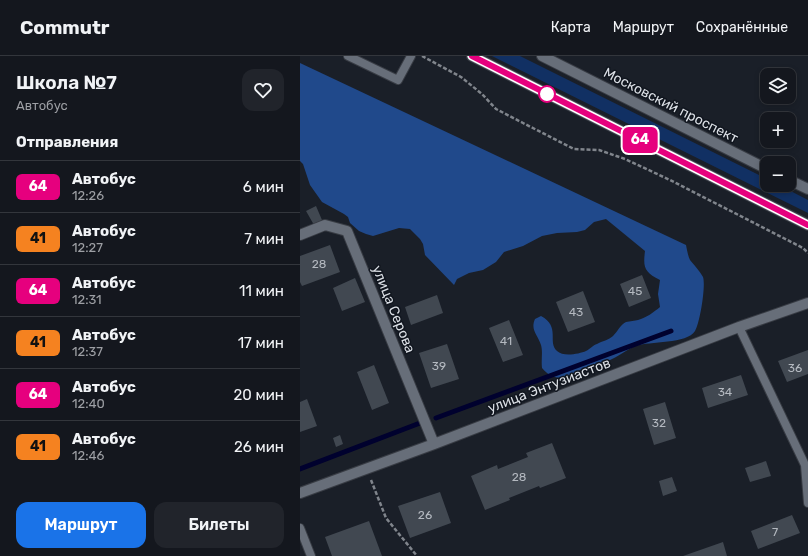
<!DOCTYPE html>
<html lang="ru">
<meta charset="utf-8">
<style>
body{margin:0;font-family:Rubik,sans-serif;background:#21242b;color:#f1f3f6;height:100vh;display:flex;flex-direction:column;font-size:15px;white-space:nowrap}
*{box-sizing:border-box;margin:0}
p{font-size:13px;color:#9d9fa4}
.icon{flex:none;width:22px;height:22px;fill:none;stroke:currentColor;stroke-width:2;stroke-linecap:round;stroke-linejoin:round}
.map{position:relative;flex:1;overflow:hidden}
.sheet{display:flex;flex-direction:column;background:#14171e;width:300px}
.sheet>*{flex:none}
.badge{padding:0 8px;border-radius:6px;font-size:14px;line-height:26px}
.tools{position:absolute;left:460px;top:12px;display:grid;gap:8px}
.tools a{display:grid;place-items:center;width:36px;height:36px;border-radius:8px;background:#14171e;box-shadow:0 2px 6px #0003,0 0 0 1px #33363c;font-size:20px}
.map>.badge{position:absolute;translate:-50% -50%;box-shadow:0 0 0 2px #fff}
h2{padding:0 16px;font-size:15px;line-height:36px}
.round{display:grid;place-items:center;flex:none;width:42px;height:42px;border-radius:12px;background:#21242b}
.summary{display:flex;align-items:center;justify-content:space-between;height:68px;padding:0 16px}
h1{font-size:19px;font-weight:600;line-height:30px}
.primary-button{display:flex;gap:8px;margin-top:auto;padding:8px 16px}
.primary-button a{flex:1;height:46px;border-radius:12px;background:#1a73e8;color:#fff;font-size:16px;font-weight:600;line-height:46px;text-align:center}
.primary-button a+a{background:#21242b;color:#f1f3f6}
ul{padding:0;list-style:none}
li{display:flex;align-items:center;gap:12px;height:52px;padding:0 16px;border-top:1px solid #33363c}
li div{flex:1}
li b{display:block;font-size:15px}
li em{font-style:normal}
li .badge{min-width:44px;font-weight:700;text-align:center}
header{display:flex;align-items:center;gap:24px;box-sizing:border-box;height:56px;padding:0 20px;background:#14171e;border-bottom:1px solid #33363c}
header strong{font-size:19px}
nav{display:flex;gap:22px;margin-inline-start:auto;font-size:14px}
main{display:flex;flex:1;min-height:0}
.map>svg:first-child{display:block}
</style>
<header>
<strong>Commutr</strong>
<nav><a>Карта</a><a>Маршрут</a><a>Сохранённые</a></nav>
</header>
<main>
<section class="sheet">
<div class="summary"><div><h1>Школа №7</h1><p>Автобус</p></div><a class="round"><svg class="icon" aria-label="heart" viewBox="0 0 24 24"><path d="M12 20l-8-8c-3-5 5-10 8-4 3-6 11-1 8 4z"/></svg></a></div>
<h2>Отправления</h2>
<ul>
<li><span class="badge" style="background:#e6007e;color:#fff">64</span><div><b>Автобус</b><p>12:26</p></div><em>6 мин</em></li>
<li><span class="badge" style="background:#f58220;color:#111">41</span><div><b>Автобус</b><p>12:27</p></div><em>7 мин</em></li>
<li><span class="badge" style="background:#e6007e;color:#fff">64</span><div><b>Автобус</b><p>12:31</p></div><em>11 мин</em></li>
<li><span class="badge" style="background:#f58220;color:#111">41</span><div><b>Автобус</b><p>12:37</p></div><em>17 мин</em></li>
<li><span class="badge" style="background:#e6007e;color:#fff">64</span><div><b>Автобус</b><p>12:40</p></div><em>20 мин</em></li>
<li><span class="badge" style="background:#f58220;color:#111">41</span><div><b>Автобус</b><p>12:46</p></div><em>26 мин</em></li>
</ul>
<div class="primary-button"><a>Маршрут</a><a>Билеты</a></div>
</section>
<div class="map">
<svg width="508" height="500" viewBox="0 0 508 500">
<rect width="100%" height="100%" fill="#1a1f28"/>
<path fill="#113063" d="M192,0H220L467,123V129H479L508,144V157Z"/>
<path fill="#20498b" d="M0,7L386,189C387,194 388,200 390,204C395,210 399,214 403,221C406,229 400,267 395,275C387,288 350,285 335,290C326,294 318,301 308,305C300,309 290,309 282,313C266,321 256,328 242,312C241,304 243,296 241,289C238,279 230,274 235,263L241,260C261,271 247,286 257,295C263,301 279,298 286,295C290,293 293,289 297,288C302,285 309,284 313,280C318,275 320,269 326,266C330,265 335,265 338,264C346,262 354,256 360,251L358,238L360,224C344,216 343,211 345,195L306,163L294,166L285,174L277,176L257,177L242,180L223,190L204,196L196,206L183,214L169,217L157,223L154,229L125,199L123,188L120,183L110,173L99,172L73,180L66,178L59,175L50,167L48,161L44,158L22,146L10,129L3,108L0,105Z"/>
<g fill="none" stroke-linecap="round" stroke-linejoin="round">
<path stroke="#00012e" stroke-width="5" d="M136,362L371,275
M0,413L120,367"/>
</g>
<path fill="#414851" d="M16,150L22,164L14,169L6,155Z
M30,189L40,216L2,230L0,226V200Z
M342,219L351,242L329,251L320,228Z
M55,222L65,246L42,255L33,232Z
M283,235L295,266L268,276L256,246Z
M137,239L143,257L111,269L105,251Z
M209,264L223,299L203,306L189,272Z
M147,288L159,323L131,332L119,297Z
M508,294V318L487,326L478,305Z
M74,309L89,347L72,354L57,316Z
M441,319L448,339L408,352L402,332Z
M7,343L17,370L0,376V346Z
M365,346L376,382L354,389L343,353Z
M40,379L43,388L36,391L33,382Z
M252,387L266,422L240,432L239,430L209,442L210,444L185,454L171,420L197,409L198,413L228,401L226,397Z
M466,405L471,420L450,426L445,412Z
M372,421L377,435L363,440L359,425Z
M140,436L151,467L110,482L98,450Z
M492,459L500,477L458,493L451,475Z
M69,465L82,500H32L25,481Z
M423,486L427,500H383Z"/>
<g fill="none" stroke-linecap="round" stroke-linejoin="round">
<g stroke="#383c44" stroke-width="10">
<path id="service" d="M48,0L98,24L111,0
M439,271L505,409L508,447
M0,472L11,500"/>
</g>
<g stroke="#383c44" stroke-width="12">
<path id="minor" d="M0,179L25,169L47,175L134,388
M0,437L134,388L439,271L508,247"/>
</g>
<g stroke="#383c44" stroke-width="12">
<path id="secondary" d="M172,0L508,169
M242,0L467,113
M489,124L508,133"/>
</g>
<path stroke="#80858c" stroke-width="2.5" stroke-dasharray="4 2" stroke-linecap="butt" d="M122,0L161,21L182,38L196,53L223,67L274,93L299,94L325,103L370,124L503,192L508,197
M71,424L86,462L117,500"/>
<use href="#service" stroke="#676e79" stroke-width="8"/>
<use href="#minor" stroke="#676e79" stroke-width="10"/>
<use href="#secondary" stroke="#676e79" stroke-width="10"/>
</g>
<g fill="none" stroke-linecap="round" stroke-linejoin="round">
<g stroke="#fff" stroke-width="9">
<path id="line" d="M172,0L508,169"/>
</g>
<use href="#line" stroke="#e6007e" stroke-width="6"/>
</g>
<circle fill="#fff" stroke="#e6007e" stroke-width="2" cx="247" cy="38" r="8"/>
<g text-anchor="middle" stroke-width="3" stroke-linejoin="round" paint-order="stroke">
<g font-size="12" fill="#b4b9c0">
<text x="19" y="212">28</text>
<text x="335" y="239">45</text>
<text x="276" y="260">43</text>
<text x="206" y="289">41</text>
<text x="139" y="314">39</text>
<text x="495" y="316">36</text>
<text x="425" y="340">34</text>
<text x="359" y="371">32</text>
<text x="219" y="425">28</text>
<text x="125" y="463">26</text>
<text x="475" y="480">7</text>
</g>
<g font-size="14" fill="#dbdfe5" stroke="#11161f">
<text transform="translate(371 49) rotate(27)" y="5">Московский проспект</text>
<text transform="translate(94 253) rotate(68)" y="5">улица Серова</text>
<text transform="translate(249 329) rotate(-21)" y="5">улица Энтузиастов</text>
</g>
</g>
</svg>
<div class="tools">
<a><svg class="icon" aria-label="layers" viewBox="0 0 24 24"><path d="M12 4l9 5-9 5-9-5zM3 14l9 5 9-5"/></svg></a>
<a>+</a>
<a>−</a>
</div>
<b class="badge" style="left:340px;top:84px;background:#e6007e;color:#fff">64</b>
</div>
</main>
